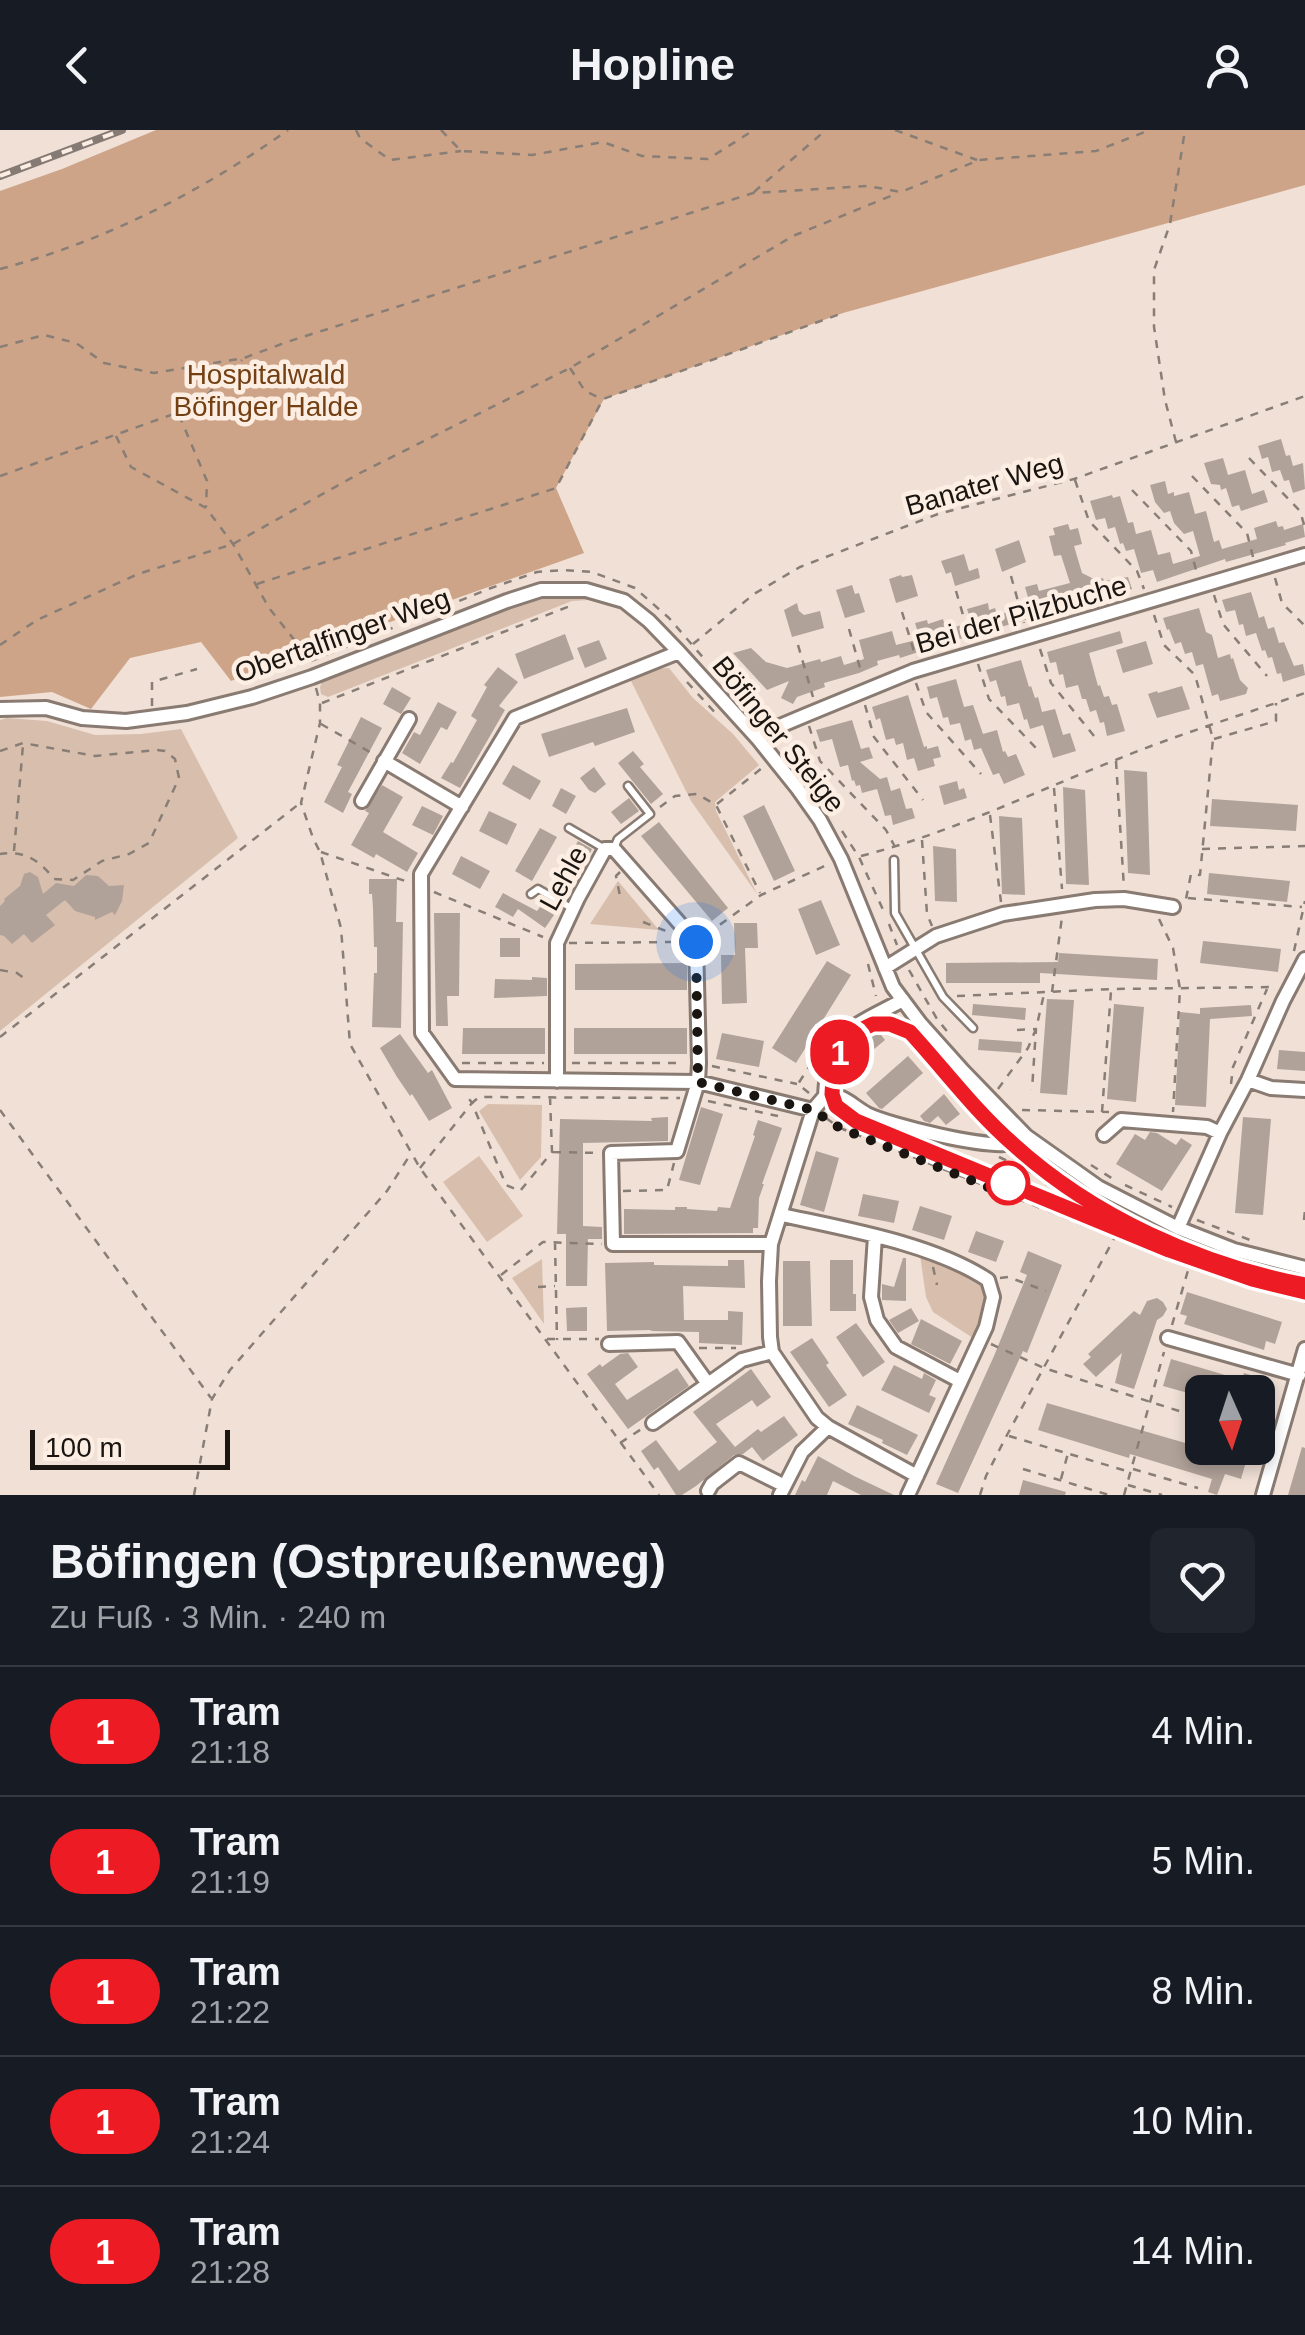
<!DOCTYPE html>
<html lang="de">
<meta charset="utf-8">
<style>
body{margin:0;font-family:Helvetica,sans-serif;background:#20242c;color:#f1f3f6;height:100vh;display:flex;flex-direction:column;font-size:38px;white-space:nowrap}
*{box-sizing:border-box;margin:0}
p{font-size:32px;color:#9ea1a6}
.icon{flex:none;width:55px;height:55px;fill:none;stroke:currentColor;stroke-width:2;stroke-linecap:round;stroke-linejoin:round}
.map{position:relative;height:1365px;overflow:hidden}
.drawer{display:flex;flex-direction:column;background:#171b24;flex:1}
.drawer>*{flex:none}
.badge{padding:0 20px;border-radius:32px;font-size:35px;line-height:65px}
.needle{width:65px;rotate:177deg}
.tools{position:absolute;left:1185px;top:1245px;display:grid;gap:20px}
.tools a{display:grid;place-items:center;width:90px;height:90px;border-radius:15px;background:#171b24;box-shadow:0 5px 15px #0003;font-size:50px}
.scale{position:absolute;left:30px;bottom:25px;width:200px;box-sizing:border-box;padding-left:10px;border:5px solid #1a1511;border-top:0;font-size:28px;line-height:35px;white-space:nowrap;color:#1a1511;-webkit-text-stroke:8px #fdeee3;paint-order:stroke}
.you{position:absolute;width:50px;height:50px;margin:-25px;border:8px solid #fff;border-radius:50%;background:#1a73e8;box-shadow:0 0 0 15px #1a73e833}
.map>.badge{position:absolute;translate:-50% -50%;box-shadow:0 0 0 5px #fff}
.round{display:grid;place-items:center;flex:none;width:105px;height:105px;border-radius:15px;background:#20242c}
.head{display:flex;align-items:center;justify-content:space-between;height:170px;padding:0 50px}
h1{font-size:48px;font-weight:600;line-height:75px}
ul{padding:0;list-style:none}
li{display:flex;align-items:center;gap:30px;height:130px;padding:0 50px;border-top:2px solid #363941}
li div{flex:1}
li b{display:block;font-size:38px}
li em{font-style:normal}
li .badge{min-width:110px;font-weight:700;text-align:center}
header{display:flex;justify-content:space-between;align-items:center;height:130px;padding:0 50px;background:#171b24;font-size:45px;font-weight:600}
.map>svg:first-child{display:block}
</style>
<header><svg class="icon" aria-label="back" viewBox="0 0 24 24"><path d="M15 5l-7 7 7 7"/></svg>Hopline<svg class="icon" aria-label="person" viewBox="0 0 24 24"><circle cx="12" cy="8" r="4"/><path d="M4 21q1-7 8-7t8 7"/></svg></header>
<div class="map">
<svg width="1305" height="1365" viewBox="0 0 1305 1365">
<rect width="100%" height="100%" fill="#f0e0d6"/>
<path fill="#d8bead" d="M577,466L589,470L572,471L328,567L321,564L320,557L322,552L510,477L541,468Z
M669,538L693,568L733,604L759,635L715,672L716,681L757,764L691,671L630,549L655,539Z
M7,588L47,591L95,605L141,604L181,599L238,708L0,901V590Z
M618,751L659,800L590,794Z
M488,974L542,975L541,1027L520,1050L479,981Z
M479,1026L523,1086L487,1112L443,1052Z
M920,1125C944,1134 990,1142 985,1177C983,1187 976,1198 973,1208L933,1182L926,1167Z
M542,1129L544,1194L512,1148Z"/>
<path fill="#cda488" d="M156,0H1305V55L843,183L604,269L556,358L584,423L289,528L231,551L201,512L130,528L91,579L52,562L0,567V61L62,39Z"/>
<path fill="#b1a299" d="M1281,309L1286,326L1290,325L1293,336L1303,333L1305,359L1293,363L1289,350L1284,351L1280,340L1272,342L1268,327L1262,329L1258,316Z
M1223,328L1228,345L1245,340L1252,364L1264,360L1268,372L1241,381L1239,375L1232,377L1226,358L1221,360L1220,355L1211,354L1204,333Z
M1165,351L1168,364L1174,362V366L1189,362L1195,384L1206,381L1214,412L1219,410L1222,419L1257,409L1254,398L1276,391L1278,397L1283,396L1284,400L1303,394L1305,407L1285,413L1286,415L1226,432L1225,429L1157,452L1153,440L1141,443L1134,419L1126,421L1123,413L1120,414L1115,397L1108,399L1105,388L1096,390L1090,371L1112,365L1113,368L1120,366L1128,393L1133,392L1136,404L1151,400L1158,425L1170,422L1173,434L1200,426L1193,401L1184,404L1174,393L1170,381L1164,383L1155,372L1150,355Z
M1068,394L1070,400L1078,398L1082,414L1074,416L1082,443L1096,450L1103,448L1104,451L1128,447L1132,459L953,511L952,509L930,515L931,518L900,528L896,515L920,509L915,493L927,490L928,494L943,489L946,500L971,492L967,479L988,473L989,480L995,478L997,485L1027,477L1026,472L1029,471L1025,457L1037,454L1039,461L1070,453L1061,425L1054,426L1049,406L1055,405L1053,398Z
M1019,410L1026,432L1002,442L995,419Z
M964,424L969,441L978,438L980,448L955,456L951,442L946,444L941,431Z
M901,445L902,447L912,445L918,466L896,473L889,449Z
M852,455L855,464L859,463L865,482L845,488L836,460Z
M1251,462L1259,488L1264,486L1268,499L1274,497L1279,513L1284,512L1294,536L1303,534L1305,545L1283,552L1281,543L1277,544L1272,527L1268,528L1265,520L1262,521L1256,503L1246,506L1243,494L1239,495L1235,480L1226,482L1222,470Z
M797,473L799,481L804,485L820,481L824,498L792,507L784,480Z
M1199,478L1206,502L1212,505L1218,528L1230,524L1231,529L1233,528L1240,550L1248,558L1246,564L1220,571L1218,564L1212,566L1203,534L1196,536L1192,522L1185,524L1181,512L1175,514L1169,499L1167,500L1163,488Z
M892,501L899,525L877,531L878,535L859,543L824,553L825,557L797,567L793,574L781,568L789,551L767,560L733,523L751,518L766,532L787,538L820,529L821,532L841,526L844,535L864,529L859,510Z
M1120,501L1123,513L1089,523L1098,556L1100,555L1104,567L1109,566L1112,575L1117,574L1125,601L1107,606L1104,592L1100,593L1096,580L1090,582L1086,569H1082L1078,555L1066,558L1063,544L1059,545L1056,532L1050,533L1047,522Z
M565,504L574,529L524,549L515,524Z
M599,510L607,529L585,538L577,518Z
M1146,511L1153,534L1123,543L1116,520Z
M1021,530L1029,557L1031,556L1035,568L1038,567L1042,582L1055,579L1063,605L1070,603L1076,621L1053,628L1043,595L1030,599L1027,589L1024,590L1019,573L1007,576L1005,566L1001,567L996,550L990,552L986,540Z
M498,537L518,552L499,576L505,580L460,658L441,648L451,632L453,633L477,590L471,586L487,557L484,555Z
M956,549L964,577L973,575L983,604L997,600L1003,622L1005,621L1008,627L1016,624L1025,645L1004,654L999,643L993,645L981,618L974,620L971,609L965,611L960,593L950,595L948,587L943,588L937,567L930,569L927,557Z
M1182,556L1190,579L1157,588L1148,564L1157,561L1158,563Z
M392,557L411,568L401,584L383,574Z
M908,565L924,617L927,616V619L938,616L941,627L933,629L935,636L918,641L914,628L907,630L903,613L896,615L894,608L886,610L880,588L876,590L872,577Z
M438,572L457,582L447,600L441,597L420,634L402,623L414,602L420,605Z
M627,578L635,602L595,616L593,612L549,627L541,604Z
M361,587L382,598L348,662L352,664L343,683L324,672L342,637L337,635Z
M852,590L861,619L869,617L873,628L860,632L880,649L887,647L891,661L900,658L906,679L912,678L915,688L893,695L891,685L885,686L877,659L862,663L860,655L856,656L854,650L852,651L848,635L840,637L832,609L820,612L816,600Z
M633,621L644,634L640,637L663,664L651,674L618,633Z
M513,635L541,651L530,670L502,654Z
M594,637L606,654L595,663L589,660L580,648Z
M1124,640L1147,642L1150,745L1128,743Z
M957,651L959,660L964,658L967,668L944,675L939,656Z
M382,655L403,667L383,702L418,723L407,742L376,724L374,728L351,715L369,683L365,681Z
M1063,657L1085,660L1089,755L1066,754Z
M561,658L576,666L566,684L552,676Z
M629,668L639,681L621,694L611,682Z
M1212,669L1298,675L1296,701L1210,696Z
M764,675L795,741L774,751L743,686Z
M422,676L443,686L433,705L412,695Z
M489,681L517,694L507,715L479,701Z
M999,686L1022,688L1025,765L1002,764Z
M659,692L728,778L712,791L641,706Z
M540,698L557,707L532,751L515,741Z
M578,711L592,719L582,740L566,732Z
M933,716L956,719L957,772L935,771Z
M461,726L490,741L480,759L452,744Z
M30,742L38,747L43,764L56,753L74,756L86,745L98,746L109,756L124,755L122,771L115,785L112,782L95,790V787L75,781L65,770L46,785L55,795L32,813L24,804L12,814L4,806L0,805V776L5,771L4,769L20,756L24,744Z
M1209,743L1290,751L1287,772L1207,764Z
M369,749H397L396,792H403L401,898L372,897L374,843H377V817H374L373,778L372,764H369Z
M503,763L537,781L543,773L556,782L545,798L518,779L513,787L495,777Z
M821,770L840,815L816,825L798,779Z
M434,783H460L459,866H447L448,896H436Z
M734,793H757L758,818H745L747,873L722,874L721,825H735Z
M500,808H520V827H500Z
M1203,811L1281,819L1278,842L1200,833Z
M1059,823L1158,829L1157,850L1040,843V853H946V833L1058,832Z
M827,831L851,845L796,933L772,918Z
M687,833V860H575V834Z
M532,847L547,848V866L494,868L495,849L532,850Z
M1047,869L1074,870L1067,965L1040,963Z
M973,874L1026,878L1025,890L972,885Z
M1114,874L1144,877L1136,972L1107,969Z
M1251,875L1252,886L1210,889L1206,977L1175,975L1180,882L1200,884V878Z
M463,898H545V924H462Z
M574,898H687V924H574Z
M878,901L885,910L854,936L847,928Z
M722,903L764,911L759,937L716,929Z
M400,904L428,943L432,940L452,978L429,991L412,964L410,966L397,947L380,918Z
M979,909L1022,912L1021,923L978,920Z
M1279,920L1305,922V941L1277,939Z
M908,926L923,943L882,979L879,978L866,963Z
M944,964L960,984L946,995L938,986L930,993L924,991L920,986Z
M701,977L723,984L700,1055L679,1050Z
M668,987V1011L583,1013V1096L602,1097V1109H588L587,1156H566V1104H557L560,989L652,991L651,988Z
M1243,987L1271,989L1263,1085L1235,1083Z
M758,990L782,998L762,1054H764L759,1068L758,1098H753V1103L624,1104V1079L675,1080V1077H687V1079L717,1081L718,1077L730,1078L755,1006L753,1005Z
M1150,1002L1157,1003L1176,1015L1181,1008L1192,1015L1162,1061L1116,1034L1135,1004L1145,1010Z
M816,1021L839,1028L824,1082L800,1075Z
M863,1064L899,1071L894,1093L858,1086Z
M920,1076L952,1086L944,1110L912,1100Z
M976,1101L1004,1111L996,1132L968,1122Z
M1028,1121L1062,1135L1027,1223L1023,1221L958,1363L936,1354L994,1226L1027,1145L1020,1142Z
M903,1128H906V1171L882,1170V1154L894,1157Z
M728,1130H744L745,1158L683,1156L684,1190H728V1181L743,1182L742,1215L699,1213V1202L650,1201L652,1200L607,1201L605,1133L654,1132V1135L728,1136Z
M830,1130H853V1164H856V1181H830Z
M783,1131H810L812,1196H783Z
M1187,1162L1282,1192L1275,1214L1266,1211L1264,1220L1184,1194L1187,1186L1180,1184Z
M1157,1168L1163,1172L1167,1179L1163,1186L1157,1190L1134,1259L1115,1253L1122,1223L1096,1247L1083,1234L1091,1227L1088,1224L1134,1181L1140,1185L1147,1171Z
M587,1177V1201H567L566,1178Z
M911,1178L919,1191L898,1203L889,1190Z
M921,1189L962,1211L950,1234L911,1214Z
M856,1193L885,1232L863,1247L836,1207Z
M812,1208L829,1233L826,1235L847,1265L829,1277L790,1222Z
M628,1223L638,1237L615,1254L627,1270L677,1238L689,1256L628,1299L587,1244L600,1234L602,1237L620,1224Z
M1171,1229L1242,1250L1244,1243L1271,1251L1260,1286H1258V1262H1202V1267L1163,1256Z
M894,1235L922,1249L924,1243L936,1250L929,1265L936,1268L929,1283L881,1260Z
M751,1239L771,1267L757,1277L752,1270L716,1294L735,1317L758,1299L761,1302L784,1286L798,1305L763,1331L752,1317L743,1324L734,1325L696,1356L682,1365H676L658,1337L654,1340L641,1321L656,1310L679,1341L717,1312L693,1282Z
M1047,1273L1220,1323L1221,1318H1250L1241,1349L1225,1344L1217,1365L1208,1362L1212,1349L1130,1324L1129,1328L1038,1300Z
M857,1275L918,1305L907,1325L882,1313L883,1310L848,1294Z
M1302,1317L1305,1318V1365H1288Z
M818,1326L854,1346L894,1365H861L833,1351L827,1365H795L802,1350L805,1352Z
M1023,1350L1066,1362L1065,1365H1019Z"/>
<g fill="none" stroke-linecap="round" stroke-linejoin="round">
<g stroke="#897b72" stroke-width="11">
<path id="lane" d="M569,698L605,719
M614,718L618,709L650,684L628,656
M894,730L895,783L943,867L973,898
M531,764L538,759L573,779"/>
</g>
<g stroke="#897b72" stroke-width="18">
<path id="street" d="M679,522L515,588L421,744L422,903L455,949L698,952L813,980
M0,579L46,578L82,588L126,591L187,583L252,567L312,547L507,471L541,460H586L624,471L649,491L679,522L758,609L798,659L820,690L841,729L893,857L920,893L963,941L1026,1006L1098,1057L1178,1098L1234,1120L1305,1138
M758,609L768,601L806,585L913,541L1305,425
M384,631L462,677
M362,671L409,589
M885,838L936,806L1003,784L1095,770L1124,769L1173,777
M903,870C851,898 828,901 825,966L813,980L771,1114L769,1151L770,1207L772,1222L817,1288L828,1297L917,1346
M1248,950L1271,958L1305,960
M557,951V813L578,768L605,719H614L696,812L699,933L698,952L677,1021L611,1023L613,1114H771
M825,966C843,963 852,976 867,984C889,995 990,1020 1012,1013C1017,1012 1021,1008 1026,1006
M1104,1005L1121,990L1207,997L1220,1003
M782,1085C846,1099 934,1114 988,1150L993,1167L986,1197L908,1365
M1178,1098L1220,1003L1248,950L1283,871L1305,829
M875,1106L871,1167L877,1190L896,1217L960,1251
M1168,1208L1299,1245
M609,1214L678,1212L708,1254
M653,1293L742,1230L772,1222
M708,1361L712,1354L739,1333L783,1355
M780,1365L802,1322L828,1297
M1263,1365L1305,1219"/>
</g>
<path stroke="#887e76" stroke-width="2.5" stroke-dasharray="8 8" stroke-linecap="butt" d="M356,0L360,8L390,30L461,21
M441,0L461,21L532,25L603,12L642,26L708,29L754,0
M895,0L977,30
M754,62L826,0
M0,139C103,112 201,62 288,0
M0,217L44,205L76,213L104,233L154,243L244,228L287,212L753,63L868,56L901,62L979,30L1096,21L1150,0
M570,238L585,261L602,269
M179,285L207,351L206,377
M116,306L131,337L206,378L233,414L269,478L311,531
M1176,312L1165,270L1154,197V140L1170,94L1185,0
M1249,328L1300,381L1305,398
M0,346L196,276L242,230
M1192,346L1247,403L1253,427
M1075,350L1089,391L1137,441L1144,459
M1132,360L1191,421L1197,444
M1011,446L1024,493
M1275,448L1282,473L1305,496
M257,454L556,358L603,269L843,183
M956,461L971,512
M1214,465L1223,494L1267,546
M902,482L916,528
M1154,485L1164,515L1195,545L1213,609L1200,745L1191,744L1186,769
M849,499L862,545
M693,514L754,464L800,437L938,384L1074,349L1305,266
M0,515L37,490L138,444L233,414L362,342L570,238L793,106L898,63
M798,515L813,567
M1040,519L1051,553L1094,606
M311,531L491,458L537,442L563,440L592,442L635,458L669,488L706,531
M978,534L989,569L1038,620
M687,552L719,587
M916,553L926,582L981,644
M316,558L320,573V593L301,673L313,708L320,722L341,798L350,914L420,1038L659,1365
M322,573L575,474
M865,575L874,607L923,670
M152,576V552L197,539
M321,594L375,625
M809,596L820,631L886,700L895,717
M1214,609L1276,591V573
M0,621L23,613L95,626L157,620L165,621L175,629L179,648L149,713L129,724L102,731L73,750L54,749C39,730 24,720 0,724
M1116,631L1124,758
M1054,658L1062,759
M717,674L762,638
M660,677L675,666L697,664L716,675L760,763
M990,685L1001,772
M842,701L859,727L884,782
M922,710L927,784L932,796
M1202,719L1305,716
M14,721L23,615
M321,722L408,752
M861,726C950,703 1032,663 1118,629C1179,604 1242,585 1305,563
M620,742L616,746L620,766
M434,762L543,807
M1188,768L1302,777
M1159,789L1173,818L1180,859L1173,982
M643,792L671,803
M889,794L897,815
M707,804L761,765L829,734
M569,813L676,812
M1294,821L1305,771
M868,834L876,866
M0,840L17,843L25,849
M909,840L937,889L950,905
M1052,862L1062,787
M957,866L1112,859L1274,857
M1017,900L1036,899L1032,960
M0,907L299,674
M462,933H544
M572,933H684
M712,936L797,954
M1231,954L1233,937L1267,859
M998,959L1028,918L1036,899L1044,864
M809,963L798,954L816,926
M550,967L552,1022L520,1061L506,1055L472,973L479,967L680,968
M708,971L778,986
M0,980L211,1268
M1022,980L1109,982
M1102,982L1111,861
M826,988L840,998L1189,1137L1305,1172
M553,1022L600,1023
M999,1027L1047,1050
M1091,1035L1113,1049
M938,1036L945,1020
M420,1038L472,973L465,963
M1125,1055L1172,1077
M623,1061L667,1060L674,1033
M1042,1078L1049,1063L1041,1059L1046,1056L1052,1041
M1197,1090L1250,1110
M1304,1090L1305,1080
M555,1112L557,1210
M933,1137L937,1155
M501,1145L543,1112L602,1114
M1000,1148L1008,1147L1046,1161
M538,1157L555,1156
M1293,1169L1295,1147
M1172,1195L1189,1137
M547,1209H599
M991,1214L1044,1238L1201,1288
M699,1218H736
M1009,1306L1130,1342
M620,1313L643,1298
M1023,1339L1109,1365
M1133,1339L1198,1358
M1061,1349L1068,1323
M1128,1355L1162,1365
M194,1365L212,1269L230,1240L387,1061L410,1025
M980,1365L986,1346L1007,1305L1115,1107
M1124,1365L1164,1222"/>
<use href="#lane" stroke="#fff" stroke-width="6"/>
<use href="#street" stroke="#fff" stroke-width="12"/>
<path stroke="#867b74" stroke-width="2.5" d="M1305,1155C1203,1136 1090,1084 1013,1014C976,980 944,939 910,902L890,894H873L855,903L833,932L831,965L836,975L856,991L1169,1120L1252,1149L1305,1162"/>
<g stroke="#867b74" stroke-width="8">
<path id="rail" d="M0,46L122,0"/>
</g>
<use href="#rail" stroke="#fdeee3" stroke-width="4" stroke-dasharray="11" stroke-linecap="butt"/>
</g>
<g fill="none" stroke-linecap="round" stroke-linejoin="round">
<g stroke="#fff" stroke-width="22">
<path id="line" d="M1305,1155C1200,1135 1092,1086 1013,1014C975,981 944,939 910,902L890,894H873L854,903L834,932L832,964L836,976L856,991L1169,1120L1252,1149L1305,1162"/>
</g>
<use href="#line" stroke="#ed1b24" stroke-width="15"/>
<path stroke="#1a1511" stroke-width="10" stroke-dasharray="0 18" d="M696,812L698,952L813,980L840,998L998,1061L1008,1053"/>
</g>
<circle fill="#fff" stroke="#ed1b24" stroke-width="5" cx="1008" cy="1053" r="20"/>
<g text-anchor="middle" stroke-width="9" stroke-linejoin="round" paint-order="stroke">
<g font-size="28" fill="#733f13" stroke="#fdeee3">
<text x="266" y="254">Hospitalwald<tspan x="266" dy="32">Böfinger Halde</tspan></text>
</g>
<g font-size="28" fill="#1a1511" stroke="#fdeee3">
<text transform="translate(984 354) rotate(-16)" y="10">Banater Weg</text>
<text transform="translate(1021 484) rotate(-16)" y="10">Bei der Pilzbuche</text>
<text transform="translate(342 505) rotate(-20)" y="10">Obertalfinger Weg</text>
<text transform="translate(779 604) rotate(51)" y="10">Böfinger Steige</text>
<text transform="translate(563 748) rotate(-61)" y="10">Lehle</text>
</g>
</g>
</svg>
<div class="tools">
<a><svg class="needle" viewBox="-14 -14 28 28"><path d="M0-13l5 13h-10z" fill="#e53935"/><path d="M0 13l5-13h-10z" fill="#9ea1a6"/></svg></a>
</div>
<div class="scale">100 m</div>
<div class="you" style="left:696px;top:812px"></div>
<b class="badge" style="left:840px;top:922px;background:#ed1b24;color:#fff">1</b>
</div>
<section class="drawer">
<div class="head"><div><h1>Böfingen (Ostpreußenweg)</h1><p>Zu Fuß · 3 Min. · 240 m</p></div><a class="round"><svg class="icon" aria-label="heart" viewBox="0 0 24 24"><path d="M12 20l-8-8c-3-5 5-10 8-4 3-6 11-1 8 4z"/></svg></a></div>
<ul>
<li><span class="badge" style="background:#ed1b24;color:#fff">1</span><div><b>Tram</b><p>21:18</p></div><em>4 Min.</em></li>
<li><span class="badge" style="background:#ed1b24;color:#fff">1</span><div><b>Tram</b><p>21:19</p></div><em>5 Min.</em></li>
<li><span class="badge" style="background:#ed1b24;color:#fff">1</span><div><b>Tram</b><p>21:22</p></div><em>8 Min.</em></li>
<li><span class="badge" style="background:#ed1b24;color:#fff">1</span><div><b>Tram</b><p>21:24</p></div><em>10 Min.</em></li>
<li><span class="badge" style="background:#ed1b24;color:#fff">1</span><div><b>Tram</b><p>21:28</p></div><em>14 Min.</em></li>
</ul>
</section>
